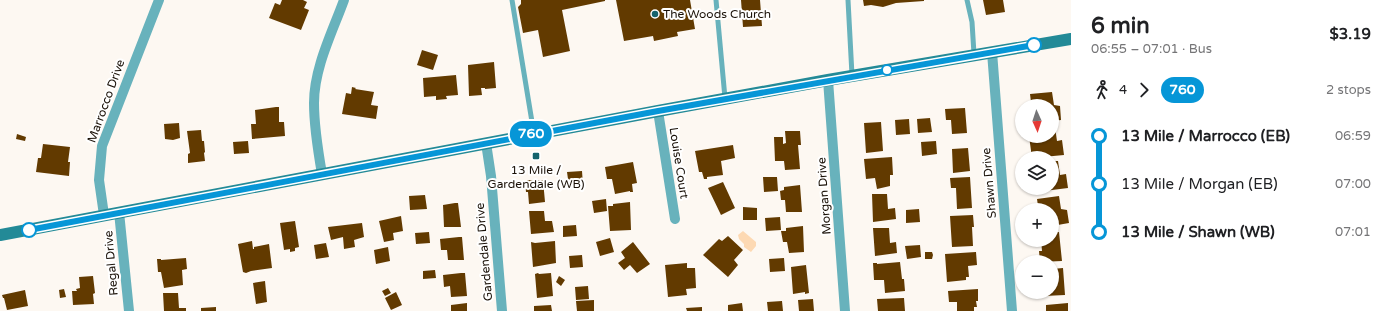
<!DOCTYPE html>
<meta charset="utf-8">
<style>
body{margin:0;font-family:"Varela Round",sans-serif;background:#f6f6f6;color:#202124;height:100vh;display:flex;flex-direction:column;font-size:15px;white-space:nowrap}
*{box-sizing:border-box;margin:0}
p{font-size:13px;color:#757577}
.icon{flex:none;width:22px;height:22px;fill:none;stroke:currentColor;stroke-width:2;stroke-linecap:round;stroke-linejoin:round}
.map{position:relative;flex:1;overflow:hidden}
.details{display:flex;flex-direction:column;background:#fff;width:320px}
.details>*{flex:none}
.badge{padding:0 8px;border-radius:13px;font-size:14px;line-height:26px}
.needle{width:26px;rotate:177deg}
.controls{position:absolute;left:1015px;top:99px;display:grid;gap:8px}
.controls a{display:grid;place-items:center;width:44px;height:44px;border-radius:50%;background:#fff;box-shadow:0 1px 3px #0004;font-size:20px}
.map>.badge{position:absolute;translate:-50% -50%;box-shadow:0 0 0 2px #fff}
.legs{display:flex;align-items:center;gap:6px;height:44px;padding:0 20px;font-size:13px}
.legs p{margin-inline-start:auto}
.headline{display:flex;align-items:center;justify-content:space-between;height:68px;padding:0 20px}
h1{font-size:22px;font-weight:700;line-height:30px}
ul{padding:0 20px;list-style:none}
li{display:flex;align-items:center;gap:14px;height:48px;font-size:15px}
li i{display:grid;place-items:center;width:6px;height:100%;margin:0 5px;background:currentColor}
li i::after{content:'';width:10px;height:10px;margin:-5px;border:3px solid;border-radius:50%;background:#fff}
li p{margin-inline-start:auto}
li:first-child i{background:linear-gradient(#0000 50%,currentColor 0)}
li:last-child i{background:linear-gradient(currentColor 50%,#0000 0)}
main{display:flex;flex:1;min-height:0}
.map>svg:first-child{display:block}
</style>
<main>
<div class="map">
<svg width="1071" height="311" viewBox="0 0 1071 311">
<rect width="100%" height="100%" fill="#fdf8f2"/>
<path fill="#fdd9b3" d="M743,231L756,242V246L751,252L744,247V244L739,239L738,235Z"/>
<path fill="#623a00" d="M282,0H303L307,2L304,8L309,10L301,30L269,18L275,3L280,5Z
M521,0H605V1L562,10L570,51L543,57L538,30L523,33L518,7L521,4Z
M616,0H690L695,29L677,32L678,36L654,41L653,36L624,41Z
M741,0H760L762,26L743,27Z
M863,0H924V1L896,3L883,7L871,5L864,6Z
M983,0H1003L1005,12L986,15Z
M422,50L438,55L433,70L417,65Z
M494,62L496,88L485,89V88H481L482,95L469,96L468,65Z
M456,75L458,95L446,96L447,99L436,100V96L424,97L423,78Z
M352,87L356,88L355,89L374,92L371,105L378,106L376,119L342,114L346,93L351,94Z
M1052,92L1054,105L1060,106L1061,120L1052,121V106H1028L1027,102H1031L1030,94Z
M276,107H279V122H284L285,136L252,139L251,124H256L255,110Z
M965,108L967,133L952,134L951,120H946L945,109Z
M930,118L932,132L918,133L917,119Z
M909,119L910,134L896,135L895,120Z
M881,122L883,151L866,153L864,123Z
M179,123L180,138L173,140L165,139L164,124Z
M1052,127H1055L1057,141L1062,140L1064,155L1032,158L1029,136H1052Z
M201,130L202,141H204L205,152L204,153L205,161L188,163V154L190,153L187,131Z
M785,131H800L801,145H798L800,169L785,170L784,161H775L774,137H783V144L786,143Z
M17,134L26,137L25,141L16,139Z
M248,141L249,153L234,154L233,142Z
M936,141L937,154L922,156L921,142Z
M43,144L70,147L68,162H70L69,176L36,172L38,158H41Z
M733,145L735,158L721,161L723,175L707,177V179H704L702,172H699L695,151Z
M968,148L970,171L953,173L952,149Z
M892,157L893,175H890V186L877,189L875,178L866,179L864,159Z
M1052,161H1058L1060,175L1066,174L1068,188L1036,192L1035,188H1052Z
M633,162L637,183L632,184L633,192H630V191L615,194L612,179H607L605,167Z
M582,171L583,185L569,186L567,172Z
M763,177H777L778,191L764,192Z
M970,177L972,208L957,209L956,188H951L950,178Z
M527,180H543L545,202L529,204L528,192H526L525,181H527Z
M723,182L735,208L721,215L708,188Z
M800,185L802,212H786L785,200H781L780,191L784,190V187Z
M872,194H887L888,209L895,208L896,219L873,222Z
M425,195L427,209L410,210L409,196Z
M1059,196L1061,209L1067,210L1069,223L1052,226V210H1035L1034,206H1038L1037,199Z
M606,199L607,211L594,213L592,201Z
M630,202L631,230L610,231L608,206H613V204Z
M455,203H458L461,227H444L443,205Z
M743,207L757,208V220H743Z
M919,209L920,222L906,223V210Z
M529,211H544L545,221H552L554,232L531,234Z
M973,215L974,227H972L973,246L952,247L950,216Z
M401,216L403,231L393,233L394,240L384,242L379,221Z
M780,217L781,230L766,231L765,218Z
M295,221L299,247L295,248V251L290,252V249L284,250L280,223Z
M362,223L364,237L354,240L355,247L344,249L343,237L331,240L328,227Z
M576,225L577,236L563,237V226Z
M803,226L804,252L789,253L787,242H783L781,231H786V228Z
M873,228H889L890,243L896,242L897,253L875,256Z
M429,232L430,243L416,244L415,233Z
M1059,232L1062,261L1040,262L1039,251H1042L1041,240H1052V233Z
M728,236L743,250L734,260L738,265L728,277L703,255L719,239L722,241Z
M459,237H462L464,260H448L447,250H441L440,239Z
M610,238L614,252L600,256L596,242Z
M252,241L253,249H254V247L269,244L272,268L251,271L246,273L243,272L238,244Z
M555,241L556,263L533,267L531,242L535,243Z
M633,242L650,264L637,273L630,265L624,270L618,263L625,258L621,252Z
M326,243L329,257L316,259L314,245Z
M920,245L921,257L907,259L905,246Z
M388,247L390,261L376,264L374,250Z
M925,252H932L933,255L932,259H925Z
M976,252L977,265L968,266L969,277H966V280L947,282L945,254Z
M582,255L583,267L570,268L569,256Z
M186,258L187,269L182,270L183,285L164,288L161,272H158L157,259H161V260Z
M784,258L785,271L770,272L769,259Z
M900,262L902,279H904L905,291L885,293L884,280H874L873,263H877V264Z
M687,263V268H695L696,288L686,289L687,295L668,297L665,265Z
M806,265L809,293L805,294V292L793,294L791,267Z
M1063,268L1065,295L1044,296V292H1052V269Z
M435,270L436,278L423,279V271Z
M461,273H465L467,296L451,297L450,286L444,287L443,275Z
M538,273L539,274L551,273L553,296L537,298L535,274Z
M93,276L95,293L93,294L94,304L73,305L72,291H77L76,289L80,288L79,277Z
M559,276L565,280L561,286L556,282Z
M265,281L267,302L256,304L253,283Z
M588,286L589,299L576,300L575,287Z
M388,288L391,293L385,296L382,291Z
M64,289L66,297L60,298L59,290Z
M978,289V301H976L977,307H974V311H957V302H949L948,291Z
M25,290L28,306L7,310L4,298H3L2,295Z
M396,292L402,305L391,310L385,298Z
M163,293H178L179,308H186V311H164Z
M904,298L905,311H878L877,299Z
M813,299L814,311H799L798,300Z
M594,300V311H577L576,301Z
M782,301L783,311H768L767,302Z
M467,303V311H451V305Z
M742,303L743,311H728V305Z
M1068,303V311H1046V305Z
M551,305L552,311H534V306Z
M216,307V311H201V308Z
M702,307V311H687L686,308Z"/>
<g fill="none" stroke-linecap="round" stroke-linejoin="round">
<path stroke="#68b2bc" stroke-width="5" d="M512,0L534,134
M716,0L725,98
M848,0L852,75
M967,0L972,22L974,54"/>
<path stroke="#68b2bc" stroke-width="10" d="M992,52L1012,311
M828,80L845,311
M658,111L675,219
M486,143L491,176L502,311
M322,174C318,151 314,127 314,103C314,68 332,33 344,0
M119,212L129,311
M104,215L99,180L102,146L159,0"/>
<path stroke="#238a97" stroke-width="12" d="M0,235L658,111L828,80L1071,39"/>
</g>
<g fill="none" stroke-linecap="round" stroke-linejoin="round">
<g stroke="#fff" stroke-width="9">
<path id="line-1" d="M29,230L658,111L1034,45"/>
</g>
<use href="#line-1" stroke="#0696d7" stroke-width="6"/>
</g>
<g fill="#15636c" stroke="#fff" stroke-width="1.5">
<circle cx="655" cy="14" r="4"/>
<rect x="532" y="152" width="8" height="8" rx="2"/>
</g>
<g fill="#fff" stroke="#0696d7" stroke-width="2">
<circle cx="1034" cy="45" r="7"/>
<circle cx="887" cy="70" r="5"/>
<circle cx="29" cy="230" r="7"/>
</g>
<g text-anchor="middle" stroke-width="4" stroke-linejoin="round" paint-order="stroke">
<g font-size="12" fill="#191007" stroke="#fff" text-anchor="start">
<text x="663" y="18">The Woods Church</text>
<text x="536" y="174" text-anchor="middle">13 Mile /<tspan x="536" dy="14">Gardendale (WB)</tspan></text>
</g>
<g font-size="12" fill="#191007" stroke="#fff">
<text transform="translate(106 101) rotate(-70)" y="4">Marrocco Drive</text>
<text transform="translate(679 163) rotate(81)" y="4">Louise Court</text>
<text transform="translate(989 183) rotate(-95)" y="4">Shawn Drive</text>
<text transform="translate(824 196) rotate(-94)" y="4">Morgan Drive</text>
<text transform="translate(484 252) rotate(-95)" y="4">Gardendale Drive</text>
<text transform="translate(111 263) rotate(-95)" y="4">Regal Drive</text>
</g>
</g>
</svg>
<div class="controls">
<a><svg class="needle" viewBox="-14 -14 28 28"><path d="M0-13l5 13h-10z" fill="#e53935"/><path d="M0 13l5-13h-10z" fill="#757577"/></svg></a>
<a><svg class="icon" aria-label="layers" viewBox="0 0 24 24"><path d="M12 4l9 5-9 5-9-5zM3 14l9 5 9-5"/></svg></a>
<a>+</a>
<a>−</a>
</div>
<b class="badge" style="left:531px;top:134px;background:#0696d7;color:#fff">760</b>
</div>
<section class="details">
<div class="headline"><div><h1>6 min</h1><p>06:55 – 07:01 · Bus</p></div><b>$3.19</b></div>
<div class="legs"><svg class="icon" aria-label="walk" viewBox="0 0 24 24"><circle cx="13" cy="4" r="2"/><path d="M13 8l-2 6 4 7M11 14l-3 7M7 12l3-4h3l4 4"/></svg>4<svg class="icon" aria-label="forward" viewBox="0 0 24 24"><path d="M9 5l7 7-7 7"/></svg><b class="badge" style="background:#0696d7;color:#fff">760</b><p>2 stops</p></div>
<ul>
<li><i style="color:#0696d7"></i><b>13 Mile / Marrocco (EB)</b><p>06:59</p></li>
<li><i style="color:#0696d7"></i><span>13 Mile / Morgan (EB)</span><p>07:00</p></li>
<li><i style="color:#0696d7"></i><b>13 Mile / Shawn (WB)</b><p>07:01</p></li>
</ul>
</section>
</main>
